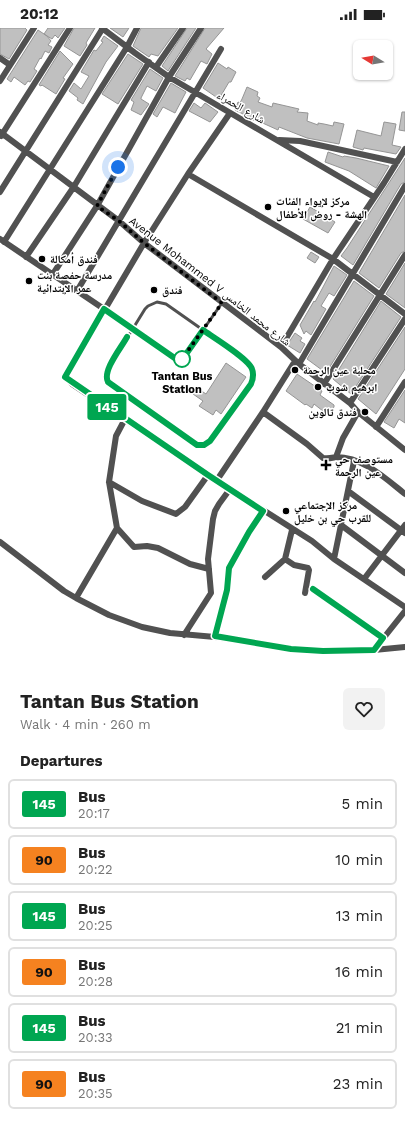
<!DOCTYPE html>
<meta charset="utf-8">
<style>
body{margin:0;font-family:"Work Sans","Noto Naskh Arabic",sans-serif;background:#f2f2f2;color:#222;height:100vh;display:flex;flex-direction:column;font-size:15px;white-space:nowrap}
*{box-sizing:border-box;margin:0}
p{font-size:13px;color:#767676}
.icon{flex:none;width:22px;height:22px;fill:none;stroke:currentColor;stroke-width:2;stroke-linecap:round;stroke-linejoin:round}
.map{position:relative;height:647px;overflow:hidden}
.panel{display:flex;flex-direction:column;background:#fff;flex:1}
.panel>*{flex:none}
.badge{padding:0 8px;border-radius:3px;font-size:14px;line-height:26px}
.needle{width:26px;rotate:281deg}
.buttons{position:absolute;left:353px;top:12px;display:grid;gap:8px}
.buttons a{display:grid;place-items:center;width:40px;height:40px;border-radius:6px;background:#fff;box-shadow:0 1px 3px #0004;font-size:20px}
.you{position:absolute;width:20px;height:20px;margin:-10px;border:3px solid #fff;border-radius:50%;background:#1a73e8;box-shadow:0 0 0 6px #1a73e833}
.map>.badge{position:absolute;translate:-50% -50%;box-shadow:0 0 0 2px #fff}
h2{padding:0 20px;font-size:15px;line-height:36px}
.round{display:grid;place-items:center;flex:none;width:42px;height:42px;border-radius:6px;background:#f2f2f2}
.head{display:flex;align-items:center;justify-content:space-between;height:68px;padding:0 20px}
h1{font-size:19px;font-weight:700;line-height:30px}
ul{padding:0;list-style:none}
li{display:flex;align-items:center;gap:12px;height:50px;margin:0 8px 6px;padding:0 12px;border:2px solid #e0e0e0;border-radius:6px}
li div{flex:1}
li b{display:block;font-size:15px}
li em{font-style:normal}
li .badge{min-width:44px;font-weight:700;text-align:center}
.status{display:flex;justify-content:space-between;align-items:center;height:28px;padding:0 20px;background:#fff;direction:ltr}
.status svg{height:11px;fill:currentColor}
.map>svg:first-child{display:block}
</style>
<div class="status"><b>20:12</b><svg viewBox="0 0 49 12"><path d="M0 12V9h3v3zM5 12V6h3v6zM10 12V3h3v9zM15 12V0h3v12zM26 1h20v11H26zM47 4h2v5h-2z"/></svg></div>
<div class="map">
<svg width="405" height="647" viewBox="0 0 405 647">
<rect width="100%" height="100%" fill="#fff"/>
<path fill="#c0c0c0" stroke="#959595" d="M0,0H25L27,2L9,31L0,26Z
M48,0H65L58,10L55,7L52,11L44,6Z
M74,0H95L86,15L87,17L80,28L64,18Z
M110,0H129L123,9Z
M141,0H178L158,28L151,26L149,29L133,18Z
M187,0H196L168,43L162,38Z
M205,0H224L206,21L212,26L207,36L201,33L190,52L187,50L185,53L175,48Z
M38,2L47,8L51,13L48,17L52,19L49,25L45,23L41,31L40,30L34,41L37,43L30,54L28,53L25,57L14,49L11,54L7,51Z
M104,8L118,18L106,34L83,76L77,72L78,70L69,63L74,55L81,61L89,48L81,44L94,22L96,23L103,14L101,13Z
M60,23L73,36L63,50L65,51L56,66L42,57L41,58L39,57Z
M128,26L143,36L118,76L102,66Z
M218,35L227,41L228,39L236,44L231,54H229L219,71L203,60Z
M150,41L163,50L156,63L147,58L141,70V71L149,76L141,87L131,82L134,74L131,72Z
M171,55L186,64L175,85L163,79L157,89L153,86Z
M247,59L258,64L257,68L260,70L258,74L272,79L273,75L299,81L297,84L308,85L307,93L318,97V95L324,96L333,98L334,94L344,96L339,116L307,110L279,99L278,102L256,92V93L248,90L249,89L235,82L238,74L240,75L242,71Z
M194,75L201,80L205,75L218,84L210,94L189,83Z
M402,84H405V103L399,102Z
M384,94L396,96L392,117L401,119L396,126L364,120L363,122L353,119L357,102L381,108Z
M328,124L343,129L344,128L356,130L389,138L376,160L349,143L325,134Z
M405,130V154L401,156L353,237L341,228L347,220Z
M405,167V223L401,225L379,260L359,245Z
M310,179L335,194L328,205L303,191Z
M311,224L319,229L315,235L307,230Z
M405,235V280L386,266Z
M334,238L347,247L334,268L329,265L321,278L326,281L311,307L306,303L304,306L300,297L314,273L315,274L322,261Z
M354,253L374,268L326,345L307,331Z
M381,273L401,289L351,366L333,351Z
M405,299V341L376,386L358,371Z
M295,305L302,310L300,313L305,316L300,325L287,317Z
M226,335L246,349L221,386L216,382L213,387L199,378L203,373L193,366L197,360L206,366Z
M297,346L322,363L320,367L334,377V379L328,387L314,376L312,380L306,376L305,377L286,363Z
M405,362V395L399,391L394,400L384,394Z"/>
<g fill="none" stroke-linecap="round" stroke-linejoin="round">
<path stroke="#515151" stroke-width="3" d="M157,274L166,276L247,333C254,340 255,347 251,356L210,413C205,418 200,419 194,415L110,357C105,352 105,347 108,341L145,281L148,278Z
M105,282L173,330L180,332L184,329L222,275"/>
<path stroke="#515151" stroke-width="6" d="M102,0L135,25L169,49L374,169
M0,30L10,37
M156,39L183,0
M0,53L34,0
M230,85L188,146L144,215L65,349L72,356L208,447L312,513L334,531L405,579
M0,104L119,193L144,215L281,319L299,336L350,375L358,384L405,422
M1,108L70,0
M279,112L300,113L397,134
M188,146L333,231L405,286
M0,164L103,0
M0,211L104,281
M4,214L127,19L137,0
M26,229L73,160L149,34
M53,246L97,178L169,49L201,0
M77,263L221,21
M281,319L333,231L384,155L405,121
M299,336L405,158
M324,356L405,227
M350,375L405,291
M263,384L307,416L323,430C328,431 331,430 336,429C363,429 385,450 405,466
M125,391L116,408L109,454L117,500L134,519L147,518L158,520L190,536L209,541
M376,399L405,354
M336,429L343,410L358,384
M217,452L263,384L295,333
M109,454L142,473L176,486L185,479L208,447
M348,463L405,505
M341,497L405,545
M292,502L285,531L294,537L308,540L309,542L305,565
M0,514L64,563L76,570L109,587L142,599L170,605L215,609L291,621L323,623L374,622L405,619
M334,531L354,433
M265,549L285,531
M364,551L405,497
M313,561L383,610
M76,570L117,500
M184,607L211,565L208,531L213,491L215,483L219,476L230,461
M215,609L227,562L229,540L249,504L263,483
M374,622L405,583"/>
</g>
<g fill="none" stroke-linecap="round" stroke-linejoin="round">
<g stroke="#fff" stroke-width="9">
<path id="line" d="M127,309C121,320 102,343 108,354L197,417H204L210,413L251,356C253,351 254,346 252,341C249,331 213,309 203,302L184,329L180,332L176,331L104,281L65,349L208,447L263,483L249,504L229,540L227,562L215,608L291,621L323,623L374,622L383,610L313,561"/>
</g>
<use href="#line" stroke="#00a651" stroke-width="6"/>
<path stroke="#000" stroke-width="4" stroke-dasharray="0 7.2" d="M118,139L97,178L119,193L144,215L222,275L182,331"/>
</g>
<g fill="#000" stroke="#fff" stroke-width="1.5">
<circle cx="268" cy="179" r="4"/>
<circle cx="42" cy="231" r="4"/>
<circle cx="29" cy="253" r="4"/>
<circle cx="154" cy="262" r="4"/>
<circle cx="295" cy="342" r="4"/>
<circle cx="318" cy="359" r="4"/>
<circle cx="365" cy="384" r="4"/>
<path d="M324 431h4v4h4v4h-4v4h-4v-4h-4v-4h4z"/>
<circle cx="286" cy="483" r="4"/>
</g>
<circle fill="#fff" stroke="#00a651" stroke-width="2" cx="182" cy="331" r="8"/>
<g text-anchor="middle" stroke-width="3" stroke-linejoin="round" paint-order="stroke">
<g font-size="11" fill="#000" stroke="#fff">
<text transform="translate(241 79) rotate(30)" y="4">شارع الحمراء</text>
<text transform="translate(210 253) rotate(38)" y="4">Avenue Mohammed V شارع محمد الخامس</text>
</g>
<g font-size="11" font-weight="bold" fill="#000" stroke="#fff" text-anchor="start">
<text x="276" y="177">مركز لإيواء الفئات<tspan x="276" dy="13">الهشة - روض الأطفال</tspan></text>
<text x="50" y="235">فندق أمكالة</text>
<text x="37" y="251">مدرسة حفصة بنت<tspan x="37" dy="13">عمر الإبتدائية</tspan></text>
<text x="162" y="266">فندق</text>
<text x="303" y="346">محلبة عين الرحمة</text>
<text x="326" y="363">ابرهيم شوب</text>
<text x="357" y="388" text-anchor="end">فندق تالوين</text>
<text x="335" y="435">مستوصف حي<tspan x="335" dy="13">عين الرحمة</tspan></text>
<text x="294" y="481">مركز الإجتماعي<tspan x="294" dy="13">للقرب حي بن خليل</tspan></text>
</g>
<g font-size="11" font-weight="bold" fill="#000" stroke="#fff">
<text x="182" y="352">Tantan Bus<tspan x="182" dy="13">Station</tspan></text>
</g>
</g>
</svg>
<div class="buttons">
<a><svg class="needle" viewBox="-14 -14 28 28"><path d="M0-13l5 13h-10z" fill="#e53935"/><path d="M0 13l5-13h-10z" fill="#767676"/></svg></a>
</div>
<div class="you" style="left:118px;top:139px"></div>
<b class="badge" style="left:107px;top:379px;background:#00a651;color:#fff">145</b>
</div>
<section class="panel">
<div class="head"><div><h1>Tantan Bus Station</h1><p>Walk · 4 min · 260 m</p></div><a class="round"><svg class="icon" aria-label="heart" viewBox="0 0 24 24"><path d="M12 20l-8-8c-3-5 5-10 8-4 3-6 11-1 8 4z"/></svg></a></div>
<h2>Departures</h2>
<ul>
<li><span class="badge" style="background:#00a651;color:#fff">145</span><div><b>Bus</b><p>20:17</p></div><em>5 min</em></li>
<li><span class="badge" style="background:#f58220;color:#111">90</span><div><b>Bus</b><p>20:22</p></div><em>10 min</em></li>
<li><span class="badge" style="background:#00a651;color:#fff">145</span><div><b>Bus</b><p>20:25</p></div><em>13 min</em></li>
<li><span class="badge" style="background:#f58220;color:#111">90</span><div><b>Bus</b><p>20:28</p></div><em>16 min</em></li>
<li><span class="badge" style="background:#00a651;color:#fff">145</span><div><b>Bus</b><p>20:33</p></div><em>21 min</em></li>
<li><span class="badge" style="background:#f58220;color:#111">90</span><div><b>Bus</b><p>20:35</p></div><em>23 min</em></li>
</ul>
</section>
